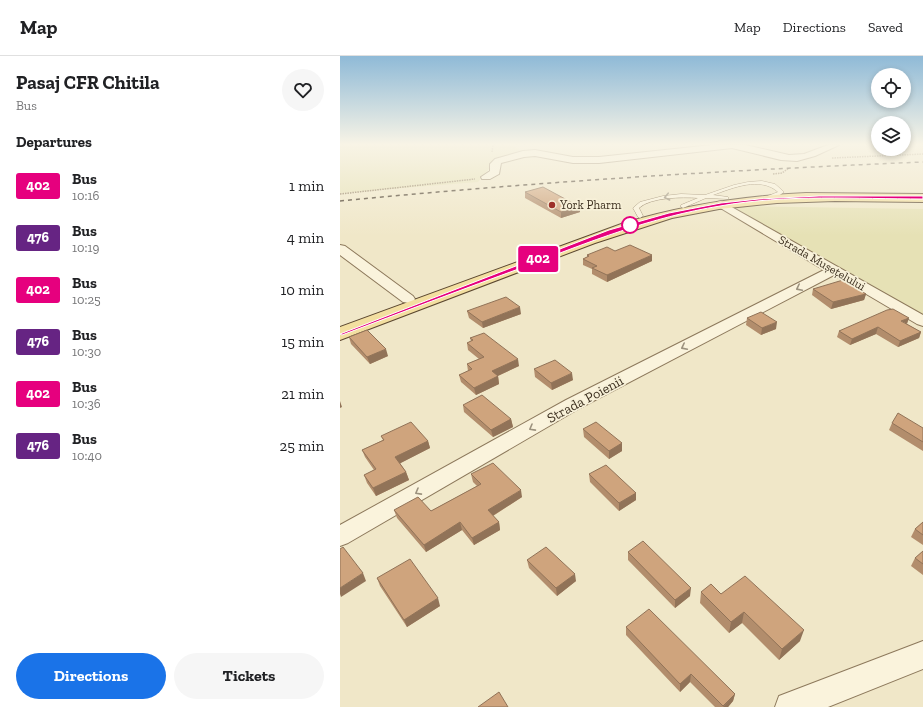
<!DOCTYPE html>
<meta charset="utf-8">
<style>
body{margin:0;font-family:"Zilla Slab",serif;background:#f6f6f6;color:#202124;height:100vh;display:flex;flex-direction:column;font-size:15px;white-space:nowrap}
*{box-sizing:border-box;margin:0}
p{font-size:13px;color:#757577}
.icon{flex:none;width:22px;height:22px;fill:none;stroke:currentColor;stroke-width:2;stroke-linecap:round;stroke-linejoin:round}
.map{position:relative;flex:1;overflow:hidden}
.side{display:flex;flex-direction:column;background:#fff;width:340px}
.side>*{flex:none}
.badge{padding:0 8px;border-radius:3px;font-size:14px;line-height:26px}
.tools{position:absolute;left:531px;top:12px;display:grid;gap:8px}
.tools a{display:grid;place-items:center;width:40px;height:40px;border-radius:50%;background:#fff;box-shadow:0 2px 6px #0003;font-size:20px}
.map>.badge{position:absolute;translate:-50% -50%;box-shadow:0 0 0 2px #fff}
h2{padding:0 16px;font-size:15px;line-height:36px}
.round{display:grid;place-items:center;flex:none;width:42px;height:42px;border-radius:21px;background:#f6f6f6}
.head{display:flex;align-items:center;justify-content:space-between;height:68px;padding:0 16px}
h1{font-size:19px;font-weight:800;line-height:30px}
.action{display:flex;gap:8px;margin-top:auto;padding:8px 16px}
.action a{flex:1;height:46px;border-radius:24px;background:#1a73e8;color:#fff;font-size:16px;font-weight:800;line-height:46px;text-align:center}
.action a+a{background:#f6f6f6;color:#202124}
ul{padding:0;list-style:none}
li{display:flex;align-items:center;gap:12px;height:52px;padding:0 16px}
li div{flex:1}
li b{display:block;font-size:15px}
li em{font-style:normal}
li .badge{min-width:44px;font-weight:700;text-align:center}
header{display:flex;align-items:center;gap:24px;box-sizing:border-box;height:56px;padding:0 20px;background:#fff;border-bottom:1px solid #e0e0e0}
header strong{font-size:19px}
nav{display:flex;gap:22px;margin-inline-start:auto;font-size:14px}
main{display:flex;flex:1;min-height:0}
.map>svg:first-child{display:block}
</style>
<header>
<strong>Map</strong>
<nav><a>Map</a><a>Directions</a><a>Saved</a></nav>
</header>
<main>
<section class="side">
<div class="head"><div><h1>Pasaj CFR Chitila</h1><p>Bus</p></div><a class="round"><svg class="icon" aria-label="heart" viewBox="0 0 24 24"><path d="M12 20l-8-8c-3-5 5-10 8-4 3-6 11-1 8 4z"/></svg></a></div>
<h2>Departures</h2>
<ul>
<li><span class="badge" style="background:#e6007e;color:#fff">402</span><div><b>Bus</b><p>10:16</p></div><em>1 min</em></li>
<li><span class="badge" style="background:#662483;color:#fff">476</span><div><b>Bus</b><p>10:19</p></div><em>4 min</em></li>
<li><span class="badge" style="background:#e6007e;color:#fff">402</span><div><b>Bus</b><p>10:25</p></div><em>10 min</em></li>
<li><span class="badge" style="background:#662483;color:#fff">476</span><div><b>Bus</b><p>10:30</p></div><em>15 min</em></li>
<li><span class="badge" style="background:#e6007e;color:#fff">402</span><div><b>Bus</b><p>10:36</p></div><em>21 min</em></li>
<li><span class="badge" style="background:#662483;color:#fff">476</span><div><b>Bus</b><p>10:40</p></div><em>25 min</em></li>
</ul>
<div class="action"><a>Directions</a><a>Tickets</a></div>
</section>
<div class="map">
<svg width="583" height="651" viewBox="0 0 583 651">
<rect width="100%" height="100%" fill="#f0e7c8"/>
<path fill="#e6e1b5" d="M0,89H171L182,95L156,104L138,126L0,137Z
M389,150L583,153V261Z"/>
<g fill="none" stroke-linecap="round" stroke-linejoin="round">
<g stroke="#8d795c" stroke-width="1">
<path id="service" d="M422,125L435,128L444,136L437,141L427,144L424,142L425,141L438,136C420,120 393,132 373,139L388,141V143L366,142L343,152L340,150L341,149L358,142C342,141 311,141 299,152L303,160L300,162L298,161L293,152L300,146L323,140L341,138L365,139L394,129L408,126Z"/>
</g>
<g stroke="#8d795c" stroke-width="2">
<path id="minor" d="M372,89H405L449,99L464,98L488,89H499L475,100L457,105L441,104L392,92L259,107H233L195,100L184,101L161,107L159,118L150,123H142L141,121L150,115V108L155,103L183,95L195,94L233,101H259Z
M381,145L583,259V270L577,268L494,219L240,352L8,487L0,490V469L226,344L484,214L377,150L375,148L377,146Z
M0,189L5,190L73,240L75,243L73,246L68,247L63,246L0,199Z
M583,585V613L488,651H435L439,640Z"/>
</g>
<g stroke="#5b4730" stroke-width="2">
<path id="primary" d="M466,137L583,138V146L495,145L437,147L379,153L332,162L255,187L0,284V271L284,167C344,149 403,140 466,137Z"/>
</g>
<path stroke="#8d795c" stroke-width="1.5" stroke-dasharray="1.5 1" stroke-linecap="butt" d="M152,96L153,89
M492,102L583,98
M433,118L442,117L449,112
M0,138L135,123"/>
<use href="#service" fill="#faf3dc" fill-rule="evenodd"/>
<use href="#minor" fill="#faf3dc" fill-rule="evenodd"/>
<use href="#primary" fill="#f3dfa0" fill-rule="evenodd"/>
<path stroke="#3d3020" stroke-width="1.5" stroke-dasharray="4 4" stroke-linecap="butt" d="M0,145C194,126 388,114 583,106"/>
</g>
<path fill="#b28d6c" d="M185,136L240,151V156L221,162L185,142Z
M275,195L312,205L267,226L252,218V213L243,209V203L247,201V199Z
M473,233L526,238L524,244L491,253L472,239Z
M127,255L181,258L143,272L129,262Z
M407,262L436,273L421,279L406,269Z
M567,268L581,276L579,282L558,291L536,278L510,289L497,281L499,275Z
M9,281L48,300L30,308L11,288Z
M130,282L179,310L158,320L159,328L136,339L121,326L119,319L128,315L127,308L139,303L128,294L127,287L131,285Z
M194,313L233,324L212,334L195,321Z
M123,349L171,363L173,371L153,381L124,356Z
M552,367L583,372V395L549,374Z
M243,373L282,387V395L269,403L244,381Z
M41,380L88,385L90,392L60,407L66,416L69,424L36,440L27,427L24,419L34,414L25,401L22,394L43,384Z
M131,418L182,441L153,460L159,466L160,474L134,489L122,474L86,496L57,462L54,454L91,455L137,430L133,426Z
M249,418L296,437V444L279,455L250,426Z
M583,466V489L571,481L575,473Z
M583,495V519L571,510L575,502Z
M288,496L350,540L335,552L288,504Z
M187,504L236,525L217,540L189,512Z
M37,522L100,550L67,571L40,530Z
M361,536L381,538L460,585L439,604L402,567L389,577L360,547Z
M286,571L395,638L393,645L388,651H375L350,626L340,636L286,579Z"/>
<path fill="#917358" d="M240,151V156L221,162V156Z
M312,199V205L267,226V219Z
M526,238L524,244L491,253L493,246Z
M180,251L181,258L143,272L142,266Z
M569,262L567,268L561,265Z
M437,266L436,273L421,279L422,272Z
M538,271L536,278L510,289L512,283Z
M581,276L579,282L558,291L560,285Z
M46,293L48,300L30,308L27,301Z
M178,303L179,310L153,322L152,315Z
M232,317L233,324L212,334L211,327Z
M158,320L159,328L136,339L134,332Z
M0,345L2,351L0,352Z
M171,363L173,371L153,381L151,374Z
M88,385L90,392L57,409L55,401Z
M282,387V395L269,403V395Z
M66,416L69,424L36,440L33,432Z
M181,434L182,441L149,462L148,454Z
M296,437V444L279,455V447Z
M120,466L122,474L86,496L84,489Z
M159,466L160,474L134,489L132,482Z
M23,517L26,525L1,541L0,538V532Z
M235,518L236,525L217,540L216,532Z
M351,532L350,540L335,552V544Z
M98,542L100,550L67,571L64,564Z
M404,556L402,567L389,577L391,566Z
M464,574L460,585L439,604L442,593Z
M351,618L350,626L340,636V628Z
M395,638L393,645L388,651H383Z"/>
<path fill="#cfa47d" stroke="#917358" d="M203,131L240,151L221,156L185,136Z
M290,189L312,199L267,219L252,212L257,210L243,203L249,200L247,199L267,191L275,195Z
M503,224L526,238L493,246L473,233Z
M166,241L180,251L142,266L127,255Z
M553,253L569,262L561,265L581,276L560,285L538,271L512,283L499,275L547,254Z
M421,256L437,266L422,272L407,262Z
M27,274L46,293L27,301L9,281Z
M144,277L178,303L152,315L158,320L134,332L119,319L132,313L127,308L144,301L127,287L133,284L130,282Z
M215,304L232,317L211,327L194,313Z
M142,339L171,363L151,374L123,349Z
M558,357L583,372V386L552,367Z
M71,366L88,385L55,401L66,416L33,432L24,419L36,413L22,394L44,384L41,380Z
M256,366L282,387L269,395L243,373Z
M153,407L181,434L148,454L159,466L132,482L120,466L84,489L54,454L78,441L91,455L141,428L131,418Z
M266,409L296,437L279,447L249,418Z
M583,466V479L575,473Z
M303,485L351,532L335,544L288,496Z
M3,491L23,517L0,532V493Z
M206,491L235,518L216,532L187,504Z
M583,495V508L575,502Z
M70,503L98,542L64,564L37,522Z
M405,520L464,574L442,593L404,556L391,566L361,536L371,528L381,538Z
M309,553L395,638L383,650L351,618L340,628L286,571Z
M159,636L168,651H138Z"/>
<defs><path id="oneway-chevron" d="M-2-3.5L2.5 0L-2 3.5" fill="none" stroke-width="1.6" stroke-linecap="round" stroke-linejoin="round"/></defs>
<g stroke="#9c927e">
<use href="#oneway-chevron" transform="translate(327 141) rotate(168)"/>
<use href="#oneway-chevron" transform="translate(459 232) rotate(153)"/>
<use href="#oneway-chevron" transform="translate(344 291) rotate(153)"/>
<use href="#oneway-chevron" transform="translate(192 372) rotate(151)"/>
<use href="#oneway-chevron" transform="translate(78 436) rotate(151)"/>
</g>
<linearGradient id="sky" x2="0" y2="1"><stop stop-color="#8fbad7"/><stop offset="0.49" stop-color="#f8f4e6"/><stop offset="1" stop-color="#f8f4e6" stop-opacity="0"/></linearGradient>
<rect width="583" height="180" fill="url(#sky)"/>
<path fill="#e6007e" stroke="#fff" d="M479,140H583V143C516,143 447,138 380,150C312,161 248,186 184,211C123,233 63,256 2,279L0,278L269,174L329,157L381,147L419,143Z"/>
<circle fill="#9e312a" stroke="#f7f0d8" stroke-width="1.5" cx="212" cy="149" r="4"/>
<circle fill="#fff" stroke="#e6007e" stroke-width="2" cx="290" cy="169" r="8"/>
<g text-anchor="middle" stroke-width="3.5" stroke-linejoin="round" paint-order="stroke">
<g font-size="12" fill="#3d3020" stroke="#f7f0d8" text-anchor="start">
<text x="220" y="153">York Pharm</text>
</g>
<g font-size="12" fill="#3d3020" stroke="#f7f0d8">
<text transform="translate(482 207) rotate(30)" y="4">Strada Mușețelului</text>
</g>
<g font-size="14" fill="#3d3020" stroke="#f7f0d8">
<text transform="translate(245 343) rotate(-28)" y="5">Strada Poienii</text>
</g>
</g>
</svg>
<div class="tools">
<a><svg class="icon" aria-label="locate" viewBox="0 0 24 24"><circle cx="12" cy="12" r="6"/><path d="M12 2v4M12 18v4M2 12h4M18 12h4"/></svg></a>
<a><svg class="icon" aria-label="layers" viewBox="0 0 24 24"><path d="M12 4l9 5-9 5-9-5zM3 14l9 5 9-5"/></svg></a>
</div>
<b class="badge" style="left:198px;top:203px;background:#e6007e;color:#fff">402</b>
</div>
</main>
